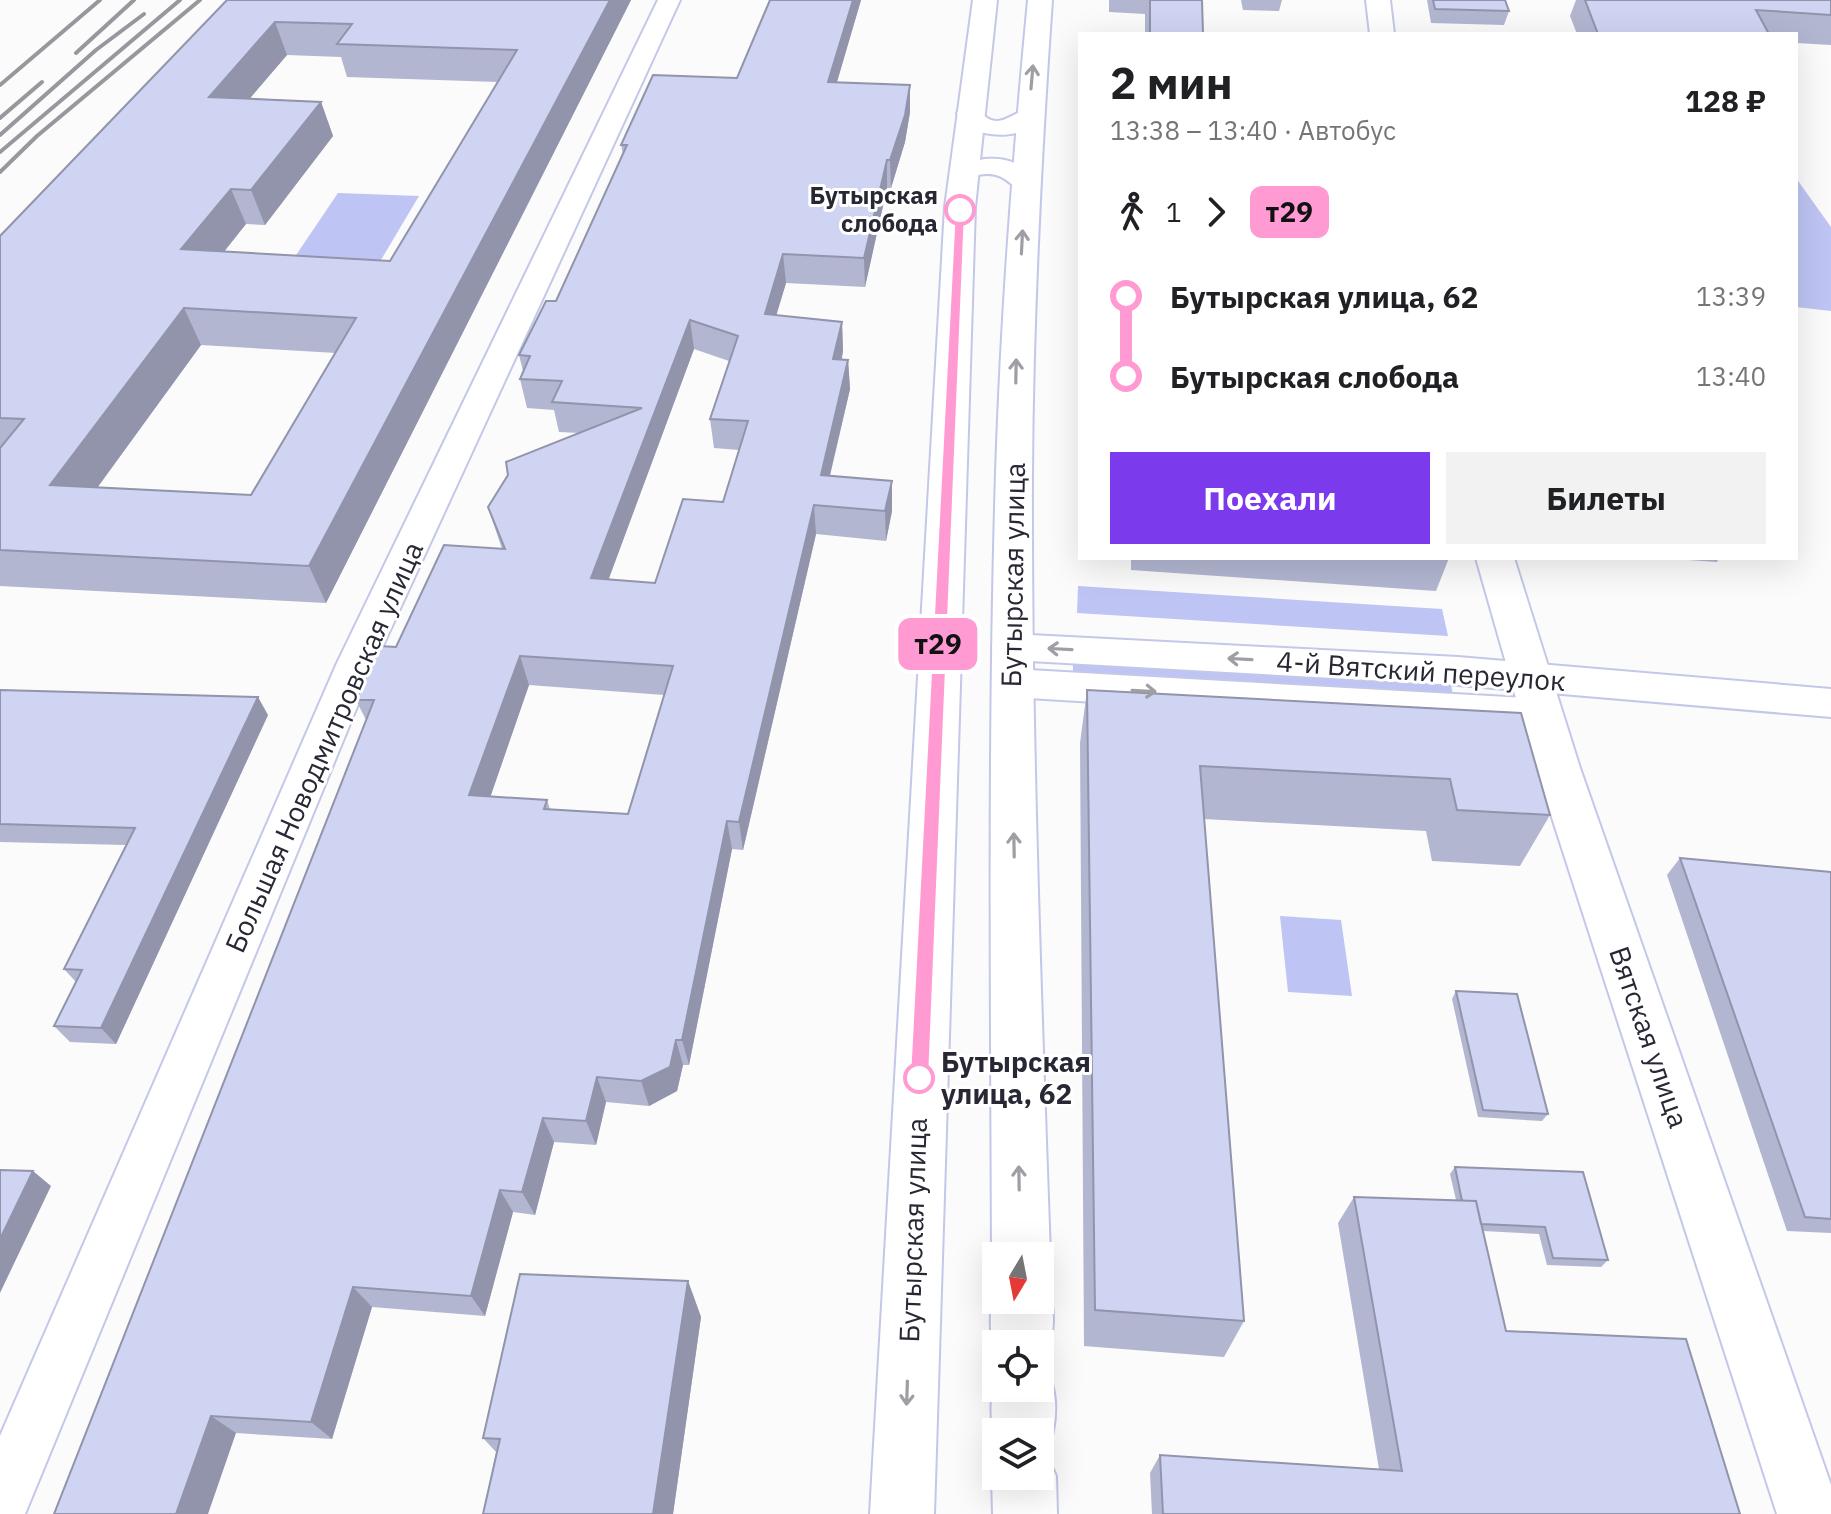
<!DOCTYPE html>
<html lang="ru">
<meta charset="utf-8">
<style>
body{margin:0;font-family:"IBM Plex Sans",sans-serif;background:#f2f2f2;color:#202124;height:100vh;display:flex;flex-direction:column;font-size:30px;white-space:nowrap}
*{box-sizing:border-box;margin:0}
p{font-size:26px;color:#757577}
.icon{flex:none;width:44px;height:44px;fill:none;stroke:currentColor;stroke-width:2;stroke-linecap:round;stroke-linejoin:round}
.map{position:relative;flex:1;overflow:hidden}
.drawer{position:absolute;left:1078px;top:32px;width:720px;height:528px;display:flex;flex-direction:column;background:#fff;border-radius:0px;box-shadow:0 8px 32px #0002}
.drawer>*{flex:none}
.badge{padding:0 16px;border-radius:12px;font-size:28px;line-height:52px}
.needle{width:52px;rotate:190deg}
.buttons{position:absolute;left:982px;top:1242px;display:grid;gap:16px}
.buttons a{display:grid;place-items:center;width:72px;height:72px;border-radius:0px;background:#fff;box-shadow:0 8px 32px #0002;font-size:40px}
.map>.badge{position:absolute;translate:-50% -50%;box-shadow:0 0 0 4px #fff}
.legs{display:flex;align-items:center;gap:12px;height:88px;padding:0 32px;font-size:26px}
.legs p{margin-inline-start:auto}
.summary{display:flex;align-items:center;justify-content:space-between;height:136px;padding:0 32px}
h1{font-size:44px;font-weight:700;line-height:60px}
.cta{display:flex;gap:16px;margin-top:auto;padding:16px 32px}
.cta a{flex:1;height:92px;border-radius:0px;background:#7c3aed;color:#fff;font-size:32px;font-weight:700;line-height:92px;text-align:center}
.cta a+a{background:#f2f2f2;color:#202124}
ul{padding:0 32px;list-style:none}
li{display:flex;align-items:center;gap:28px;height:80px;font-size:30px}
li i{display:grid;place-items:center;width:12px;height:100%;margin:0 10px;background:currentColor}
li i::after{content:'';width:20px;height:20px;margin:-10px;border:6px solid;border-radius:50%;background:#fff}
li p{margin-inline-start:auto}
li:first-child i{background:linear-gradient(#0000 50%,currentColor 0)}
li:last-child i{background:linear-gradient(currentColor 50%,#0000 0)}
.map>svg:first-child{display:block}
</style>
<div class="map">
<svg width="1831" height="1514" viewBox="0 0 1831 1514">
<rect width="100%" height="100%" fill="#fbfbfb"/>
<path fill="#bec4f3" d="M1796,178L1831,227V311L1796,307Z
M338,193L419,196L375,270L288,267Z
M1078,586L1442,609L1448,636L1077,613Z
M1073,657L1449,677L1455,703L1073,683Z
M1280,916L1341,920L1352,996L1288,992Z"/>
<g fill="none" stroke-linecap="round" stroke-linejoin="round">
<g stroke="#c4c8e8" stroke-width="4">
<path id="minor" d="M658,0H680L375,663L25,1514H0V1436L337,663Z
M969,106L978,108C999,139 1014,104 1038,110L1041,115C1023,140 992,138 966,127L957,113L960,108Z
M984,159C1007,157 1024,163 1037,183L1033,189C1008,195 1012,169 978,175L971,185H953L949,180L960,165Z
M1011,634L1458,657L1831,689V717L1458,685L1011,660L998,656L992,647L998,638Z
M1011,669L1542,699L1556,704L1561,714L1556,724L1542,729L1011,697L997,693L992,683L997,673Z"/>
</g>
<g stroke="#c4c8e8" stroke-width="4">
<path id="tertiary" d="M1366,0H1390L1394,34H1370Z
M1476,558H1514L1580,768L1831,1485V1514H1777L1536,768Z"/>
</g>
<g stroke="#c4c8e8" stroke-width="4">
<path id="primary" d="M973,0H997L975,207L934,1514H870L945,207Z
M1028,0H1052C1041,158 1033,315 1032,473C1031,734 1041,995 1050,1256L1040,1277V1256H996V1265L992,1256C991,995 988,734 996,473C1001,315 1013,157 1028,0Z
M1040,1278C1059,1299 1055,1342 1042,1365C1061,1389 1057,1427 1046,1454L1056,1476L1057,1514H993L992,1476L996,1467V1476H1040V1432H996V1439C990,1424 990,1395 996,1380V1388H1040V1344H996V1353C989,1337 989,1308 996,1292V1300H1040Z"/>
</g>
<use href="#minor" fill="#fff" fill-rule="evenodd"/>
<use href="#tertiary" fill="#fff" fill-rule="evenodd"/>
<use href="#primary" fill="#fff" fill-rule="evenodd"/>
<path stroke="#97989d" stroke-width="4" d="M76,53L134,0
M0,85L100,0
M0,118L42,82
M0,135L96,50L144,14
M0,152L180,0
M0,172L37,136L200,0"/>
</g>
<path fill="#b2b6d1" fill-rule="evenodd" d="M227,0H631L326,603L0,586V236ZM287,55L341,57L347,77L498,82L390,261L223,252L246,224L265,225L333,136L321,102L250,98ZM201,345L336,353L251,495L98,487Z
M770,0H861L837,82L910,85V112L905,142L891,188H887L865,287L786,283L776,315L842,322L843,351L842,359L848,360L850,389L830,476L892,511L886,541L816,534L743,850L732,849L689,1065H683L677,1091L649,1106L606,1102L596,1145L554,1142L535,1215L513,1212L485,1316L372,1307L332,1439L236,1433L54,1514L366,720L356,700L396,647L502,549L488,507L579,433L559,432L554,410L527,408L520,379L523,371L519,355L556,301L623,154L621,145L737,78ZM694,349L729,361L710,419L714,448L739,450L723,502L655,583L608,580ZM529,685L664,695L628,814L550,809L547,800L490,797Z
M1109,0H1202L1203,34H1145V14L1109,12Z
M1241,0H1282L1279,11L1243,10Z
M1427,0H1505L1509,11L1504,25L1431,23Z
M1576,0H1831V45L1796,43V34H1577L1570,16Z
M1131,558H1449L1436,591L1131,570Z
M1660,558H1719L1717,562Z
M0,690L268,715L116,1044L70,1042L54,1026L76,982L64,969L126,845L0,842Z
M1087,690L1521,713L1550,815L1520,866L1432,861L1426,831L1204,819L1244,1321L1224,1357L1084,1346L1080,743Z
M1680,858L1831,872V1233L1787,1231L1667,875Z
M1456,991L1548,1114L1542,1121L1478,1117L1452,999Z
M1455,1167L1608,1260L1601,1267L1547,1265L1539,1234L1483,1231L1506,1331L1740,1514H1152L1150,1473L1160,1455L1379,1469L1338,1223L1354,1197L1456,1200L1450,1174Z
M688,1281L701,1317L673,1514H483L496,1452L483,1438Z"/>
<path fill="#9194aa" d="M610,0H631L326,603L309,566Z
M853,0H861L829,109L828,82Z
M275,22L287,55L222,131L209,97Z
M910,85V112L905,142L891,188L890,160Z
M321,102L333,136L265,225L251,190Z
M887,160V188L865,287L864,258Z
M231,189L246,224L197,286L181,249Z
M783,254L786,283L768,343L765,314Z
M184,308L201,345L72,522L50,485Z
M690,320L694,349L598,608L591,578Z
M842,322L843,351L835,388L833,359Z
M848,360L850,389L823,504L821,475Z
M892,481V511L886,541L885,511Z
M814,505L816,534L743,850L739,822Z
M520,656L529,685L481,824L469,795Z
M258,697L268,715L116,1044L101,1028Z
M727,821L732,849L689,1065L682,1040Z
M676,1040L683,1065L677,1091L649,1106L641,1081Z
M597,1077L606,1102L596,1145L586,1121Z
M543,1118L554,1142L535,1215L522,1192Z
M33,1171L51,1186L0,1293V1239Z
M500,1190L513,1212L485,1316L471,1296Z
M688,1281L701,1317L673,1514H653Z
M353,1287L372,1307L332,1439L311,1422Z
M211,1416L236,1433L208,1514H176Z"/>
<path fill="#cfd4f3" stroke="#9194aa" stroke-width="2" fill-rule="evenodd" d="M227,0H610L309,566L0,550V448L24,419L0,418V236ZM275,22L352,24L337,44L517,50L390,261L181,249L231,189L251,190L321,102L209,97ZM184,308L356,318L251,495L50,485Z
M770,0H853L828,82L910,85L905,115L890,160H887L864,258L783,254L765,314L842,322L833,359L848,360L821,475L892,481L885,511L814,505L739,822L727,821L682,1040H676L670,1067L641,1081L597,1077L586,1121L543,1118L522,1192L500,1190L471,1296L353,1287L311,1422L211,1416L176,1514H54L374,700H356L379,646L396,647L444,545L505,549L488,507L508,475L506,462L642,408L552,402L562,381L520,379L530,356L519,355L546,301H556L627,145H621L653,75L737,78ZM690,320L738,336L710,419L748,421L723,502L683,499L655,583L591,578ZM520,656L673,666L628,814L544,809L547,800L469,795Z
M1150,0H1202L1203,34H1150Z
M1433,0H1505L1509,11L1435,9Z
M1585,0H1831V15L1756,10L1769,34H1598Z
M0,690L258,697L101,1028L54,1026L82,970L64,969L135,828L0,824Z
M1087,690L1521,713L1550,815L1457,810L1450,779L1200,766L1244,1321L1095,1310Z
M1680,858L1831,872V1219L1805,1217Z
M1456,991L1517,994L1548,1114L1483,1110Z
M1455,1167L1583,1172L1608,1260L1553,1258L1545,1227L1481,1224L1476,1201H1462Z
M0,1170L33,1171L0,1239Z
M1354,1197L1476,1201L1506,1331L1686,1339L1740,1514H1163L1160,1455L1402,1471Z
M520,1274L688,1281L653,1514H483L500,1439L483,1438Z"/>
<defs><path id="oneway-shaft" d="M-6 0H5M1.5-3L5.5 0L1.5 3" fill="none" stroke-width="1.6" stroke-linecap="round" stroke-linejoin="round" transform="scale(2)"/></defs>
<g stroke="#9e9ea4">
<use href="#oneway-shaft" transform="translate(1032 77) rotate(-85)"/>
<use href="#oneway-shaft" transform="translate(1022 242) rotate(-87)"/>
<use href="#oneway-shaft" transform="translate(1016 371) rotate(-89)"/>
<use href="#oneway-shaft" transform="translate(1060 649) rotate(-177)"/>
<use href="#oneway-shaft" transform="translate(1240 659) rotate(-177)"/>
<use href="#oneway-shaft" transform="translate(1144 691) rotate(3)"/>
<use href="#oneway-shaft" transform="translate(1014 845) rotate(-91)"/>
<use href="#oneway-shaft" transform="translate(1019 1178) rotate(-91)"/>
<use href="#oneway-shaft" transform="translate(907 1393) rotate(92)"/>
</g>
<path fill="#ff9ad2" stroke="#fff" stroke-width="2" d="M960,206L965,210L929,1078L926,1085L919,1087L913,1085L910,1078L955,210Z"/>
<g fill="#fff" stroke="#ff9ad2" stroke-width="4">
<circle cx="960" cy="210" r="14"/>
<circle cx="919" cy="1078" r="14"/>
</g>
<g text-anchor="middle" stroke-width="6" stroke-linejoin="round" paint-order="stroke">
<g font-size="24" font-weight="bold" fill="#272834" stroke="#fff" text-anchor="end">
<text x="938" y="204">Бутырская<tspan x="938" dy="28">слобода</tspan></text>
</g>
<g font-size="28" fill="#272834" stroke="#fff">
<text transform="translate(1013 575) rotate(-89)" y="10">Бутырская улица</text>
<text transform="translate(1421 671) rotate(4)" y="10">4-й Вятский переулок</text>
<text transform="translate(324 747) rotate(-66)" y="10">Большая Новодмитровская улица</text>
<text transform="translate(1649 1037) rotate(71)" y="10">Вятская улица</text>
<text transform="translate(913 1230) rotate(-88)" y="10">Бутырская улица</text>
</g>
<g font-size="28" font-weight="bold" fill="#272834" stroke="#fff" text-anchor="start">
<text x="941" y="1072">Бутырская<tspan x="941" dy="32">улица, 62</tspan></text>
</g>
</g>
</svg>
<div class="buttons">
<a><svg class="needle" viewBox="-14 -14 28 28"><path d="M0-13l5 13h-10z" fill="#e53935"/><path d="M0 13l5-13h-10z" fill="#757577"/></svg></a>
<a><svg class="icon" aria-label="locate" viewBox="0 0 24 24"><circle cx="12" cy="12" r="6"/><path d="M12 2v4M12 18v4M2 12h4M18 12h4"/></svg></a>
<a><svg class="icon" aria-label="layers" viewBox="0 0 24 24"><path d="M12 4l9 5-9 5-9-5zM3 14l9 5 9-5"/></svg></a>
</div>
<b class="badge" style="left:938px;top:644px;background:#ff9ad2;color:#111">т29</b>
<section class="drawer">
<div class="summary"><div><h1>2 мин</h1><p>13:38 – 13:40 · Автобус</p></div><b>128 ₽</b></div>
<div class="legs"><svg class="icon" aria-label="walk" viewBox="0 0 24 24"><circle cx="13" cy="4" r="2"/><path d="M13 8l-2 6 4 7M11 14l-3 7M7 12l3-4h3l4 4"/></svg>1<svg class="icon" aria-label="forward" viewBox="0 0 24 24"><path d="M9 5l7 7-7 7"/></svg><b class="badge" style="background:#ff9ad2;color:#111">т29</b></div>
<ul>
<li><i style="color:#ff9ad2"></i><b>Бутырская улица, 62</b><p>13:39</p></li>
<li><i style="color:#ff9ad2"></i><b>Бутырская слобода</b><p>13:40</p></li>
</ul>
<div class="cta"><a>Поехали</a><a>Билеты</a></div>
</section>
</div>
